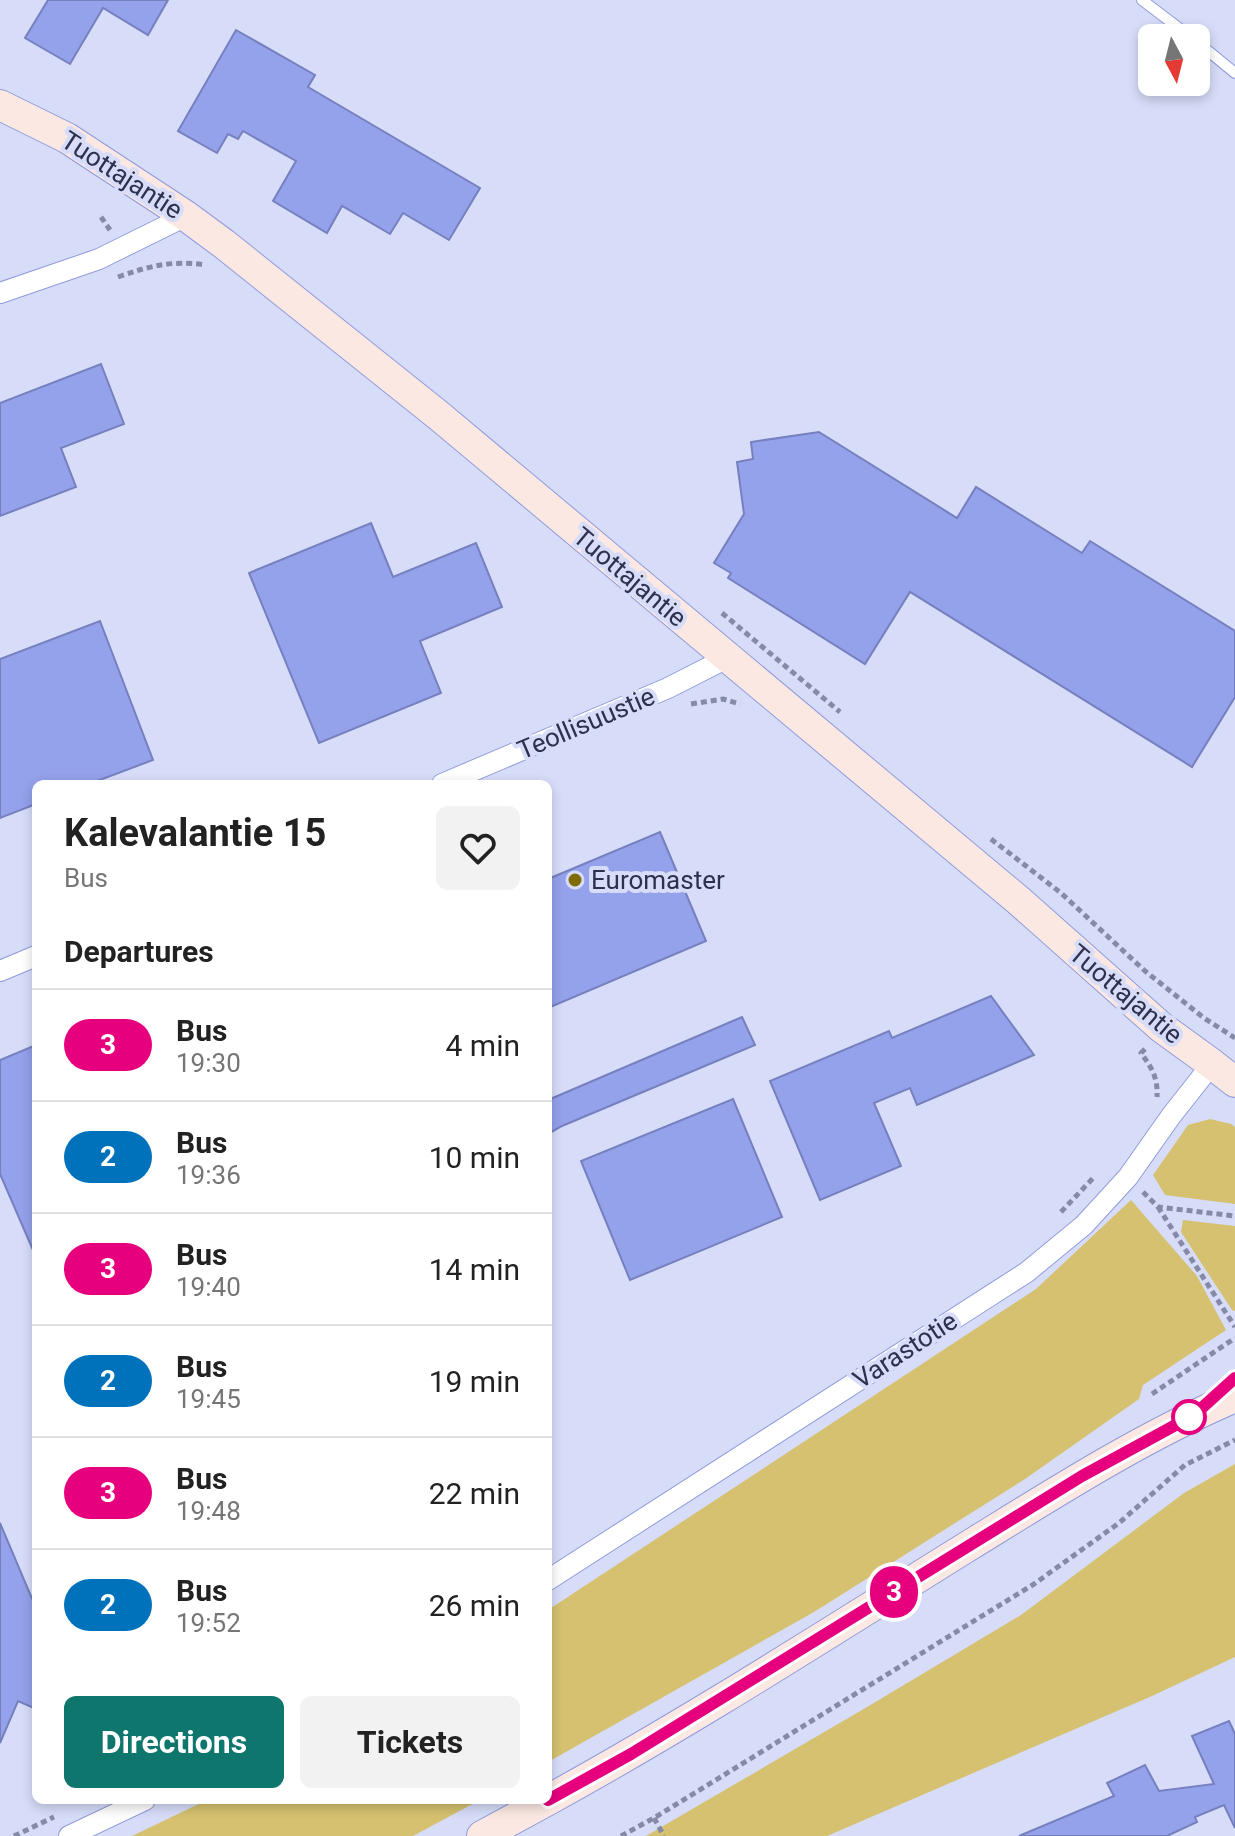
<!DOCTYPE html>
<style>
body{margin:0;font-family:Roboto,sans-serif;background:#f2f2f2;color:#222;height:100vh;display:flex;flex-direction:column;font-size:30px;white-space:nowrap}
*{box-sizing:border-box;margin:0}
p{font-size:26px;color:#767676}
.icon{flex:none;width:44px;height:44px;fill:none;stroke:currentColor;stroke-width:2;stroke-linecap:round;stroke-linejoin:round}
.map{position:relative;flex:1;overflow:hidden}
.side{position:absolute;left:32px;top:780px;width:520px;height:1024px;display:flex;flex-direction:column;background:#fff;border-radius:12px;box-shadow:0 4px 12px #0003}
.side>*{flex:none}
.badge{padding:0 16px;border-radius:26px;font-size:28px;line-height:52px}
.needle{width:52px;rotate:173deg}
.fabs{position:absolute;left:1138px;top:24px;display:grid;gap:16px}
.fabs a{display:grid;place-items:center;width:72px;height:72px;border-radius:12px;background:#fff;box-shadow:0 4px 12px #0003;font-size:40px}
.map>.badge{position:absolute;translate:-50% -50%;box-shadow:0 0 0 4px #fff}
h2{padding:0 32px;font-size:30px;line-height:72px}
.round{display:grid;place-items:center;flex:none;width:84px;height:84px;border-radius:12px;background:#f2f2f2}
.overview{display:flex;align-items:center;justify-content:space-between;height:136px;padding:0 32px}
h1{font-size:38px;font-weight:700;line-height:60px}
.action{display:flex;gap:16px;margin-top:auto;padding:16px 32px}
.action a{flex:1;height:92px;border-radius:12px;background:#0f766e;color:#fff;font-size:32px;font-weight:700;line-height:92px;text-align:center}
.action a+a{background:#f2f2f2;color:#222}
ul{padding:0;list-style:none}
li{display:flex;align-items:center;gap:24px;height:112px;padding:0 32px;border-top:2px solid #e0e0e0}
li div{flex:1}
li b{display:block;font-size:30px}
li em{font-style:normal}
li .badge{min-width:88px;font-weight:700;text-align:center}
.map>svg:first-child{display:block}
</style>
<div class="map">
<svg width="1235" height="1836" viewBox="0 0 1235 1836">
<rect width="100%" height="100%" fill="#d7ddf9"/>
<path fill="#d5c16f" d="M1210,1119L1231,1124L1235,1127V1204L1165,1195L1153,1175L1188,1125Z
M1131,1200L1197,1276L1226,1330L1143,1385L1139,1399L1025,1479L814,1612L548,1762V1610L1036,1289Z
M1183,1220L1235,1226V1311L1232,1310L1181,1232Z
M1235,1464V1657L1152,1696L827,1836H646L862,1710L1021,1615L1184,1493Z
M207,1800H480L413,1836H132Z"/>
<path fill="#94a1eb" stroke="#7680bf" stroke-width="2" d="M48,0H168L148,35L103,8L70,64L25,38Z
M236,30L315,75L308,87L480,188L449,240L403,213L390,234L342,206L327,233L273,201L296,161L243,131L238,139L228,134L217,153L178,131Z
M101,364L124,424L61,448L76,487L0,516V403Z
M819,432L957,518L976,487L1082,553L1090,541L1235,631V697L1192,767L910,592L865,664L728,578L731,573L714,563L744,514L737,462L753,459L751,442Z
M371,523L393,577L476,543L502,607L420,641L441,693L319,743L249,573Z
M100,621L153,760L89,784H36V804L0,818V659Z
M660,832L706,941L548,1008V879Z
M991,996L1034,1055L917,1105L910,1088L874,1103L901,1166L820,1200L770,1081L889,1031L892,1038Z
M742,1017L755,1045L562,1126L548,1134V1100Z
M36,1045V1257L0,1174V1060Z
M733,1099L782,1217L630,1280L581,1161Z
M0,1523L36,1608V1709L18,1701L0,1743Z
M1229,1721L1235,1734V1828L1224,1805L1195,1817L1197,1822L1167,1836H1019L1114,1796L1107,1783L1145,1765L1159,1791L1214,1784L1192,1736Z"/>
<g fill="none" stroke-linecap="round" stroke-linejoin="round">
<g stroke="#909bdc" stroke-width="12">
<path id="lane" d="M1142,0L1192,38
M1196,41L1235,73"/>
</g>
<g stroke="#909bdc" stroke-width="22">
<path id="street" d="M0,293L99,259L186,216
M442,784L668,688L727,658
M0,971L36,956
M548,1580L1027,1272L1084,1225L1128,1177L1171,1116L1212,1064
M69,1836L145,1800"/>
</g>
<g stroke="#909bdc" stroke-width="32">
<path id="secondary" d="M0,105L67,138L186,216L224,244L438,415L1018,900L1161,1027L1212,1064L1235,1082
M548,1800C692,1721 830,1632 970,1545C1056,1492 1142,1437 1235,1397
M482,1836L548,1800"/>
</g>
<path stroke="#858aa6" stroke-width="5" stroke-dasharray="6 4" stroke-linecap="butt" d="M101,217L110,230
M118,277C149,266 172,260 206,265
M722,613L840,712
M691,704L723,699L740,704
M991,839L1061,893L1145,971L1204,1018L1235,1038
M1145,1049L1141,1053C1152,1068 1158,1078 1157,1097
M1143,1192L1158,1207L1235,1216
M1158,1207L1235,1327
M1061,1212L1095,1176
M1152,1394L1235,1338
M654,1818L664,1836
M14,1836L54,1817
M621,1836L654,1818L1034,1584L1119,1523L1185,1465L1235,1440"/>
<use href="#lane" stroke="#fff" stroke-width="10"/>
<use href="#street" stroke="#fff" stroke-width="20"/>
<use href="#secondary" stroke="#fbe8e3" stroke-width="30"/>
</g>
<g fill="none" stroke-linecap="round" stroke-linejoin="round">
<g stroke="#fff" stroke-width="18">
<path id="line" d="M548,1800L631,1754L1082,1476L1194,1415L1235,1378"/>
</g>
<use href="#line" stroke="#e6007e" stroke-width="12"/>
</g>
<circle fill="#806c06" stroke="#d7ddf9" stroke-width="3" cx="575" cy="880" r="8"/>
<circle fill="#fff" stroke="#e6007e" stroke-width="4" cx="1189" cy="1417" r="16"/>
<g text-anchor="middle" stroke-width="8" stroke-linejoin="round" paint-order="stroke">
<g font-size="26" fill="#2d314c" stroke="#d7ddf9">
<text transform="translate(122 175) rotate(33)" y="9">Tuottajantie</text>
<text transform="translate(630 577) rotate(40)" y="9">Tuottajantie</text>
<text transform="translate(586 723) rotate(-23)" y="9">Teollisuustie</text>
<text transform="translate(1126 994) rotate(40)" y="9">Tuottajantie</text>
<text transform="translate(905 1350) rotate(-33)" y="9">Varastotie</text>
</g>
<g font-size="26" fill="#2d314c" stroke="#d7ddf9" text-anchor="start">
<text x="591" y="889">Euromaster</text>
</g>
</g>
</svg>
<div class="fabs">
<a><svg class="needle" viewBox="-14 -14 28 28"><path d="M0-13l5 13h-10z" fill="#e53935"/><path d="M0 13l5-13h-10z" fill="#767676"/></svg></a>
</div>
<b class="badge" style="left:894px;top:1592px;background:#e6007e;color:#fff">3</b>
<section class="side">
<div class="overview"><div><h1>Kalevalantie 15</h1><p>Bus</p></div><a class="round"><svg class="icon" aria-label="heart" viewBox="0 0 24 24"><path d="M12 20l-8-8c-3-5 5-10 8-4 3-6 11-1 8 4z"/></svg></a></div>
<h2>Departures</h2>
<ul>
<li><span class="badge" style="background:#e6007e;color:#fff">3</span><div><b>Bus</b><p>19:30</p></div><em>4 min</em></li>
<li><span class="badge" style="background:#0072bc;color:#fff">2</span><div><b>Bus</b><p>19:36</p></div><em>10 min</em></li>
<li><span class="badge" style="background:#e6007e;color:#fff">3</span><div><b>Bus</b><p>19:40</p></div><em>14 min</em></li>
<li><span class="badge" style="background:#0072bc;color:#fff">2</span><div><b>Bus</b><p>19:45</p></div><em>19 min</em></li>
<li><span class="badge" style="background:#e6007e;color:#fff">3</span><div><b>Bus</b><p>19:48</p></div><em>22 min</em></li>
<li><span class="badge" style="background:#0072bc;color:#fff">2</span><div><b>Bus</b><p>19:52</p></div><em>26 min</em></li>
</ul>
<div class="action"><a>Directions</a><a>Tickets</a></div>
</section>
</div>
